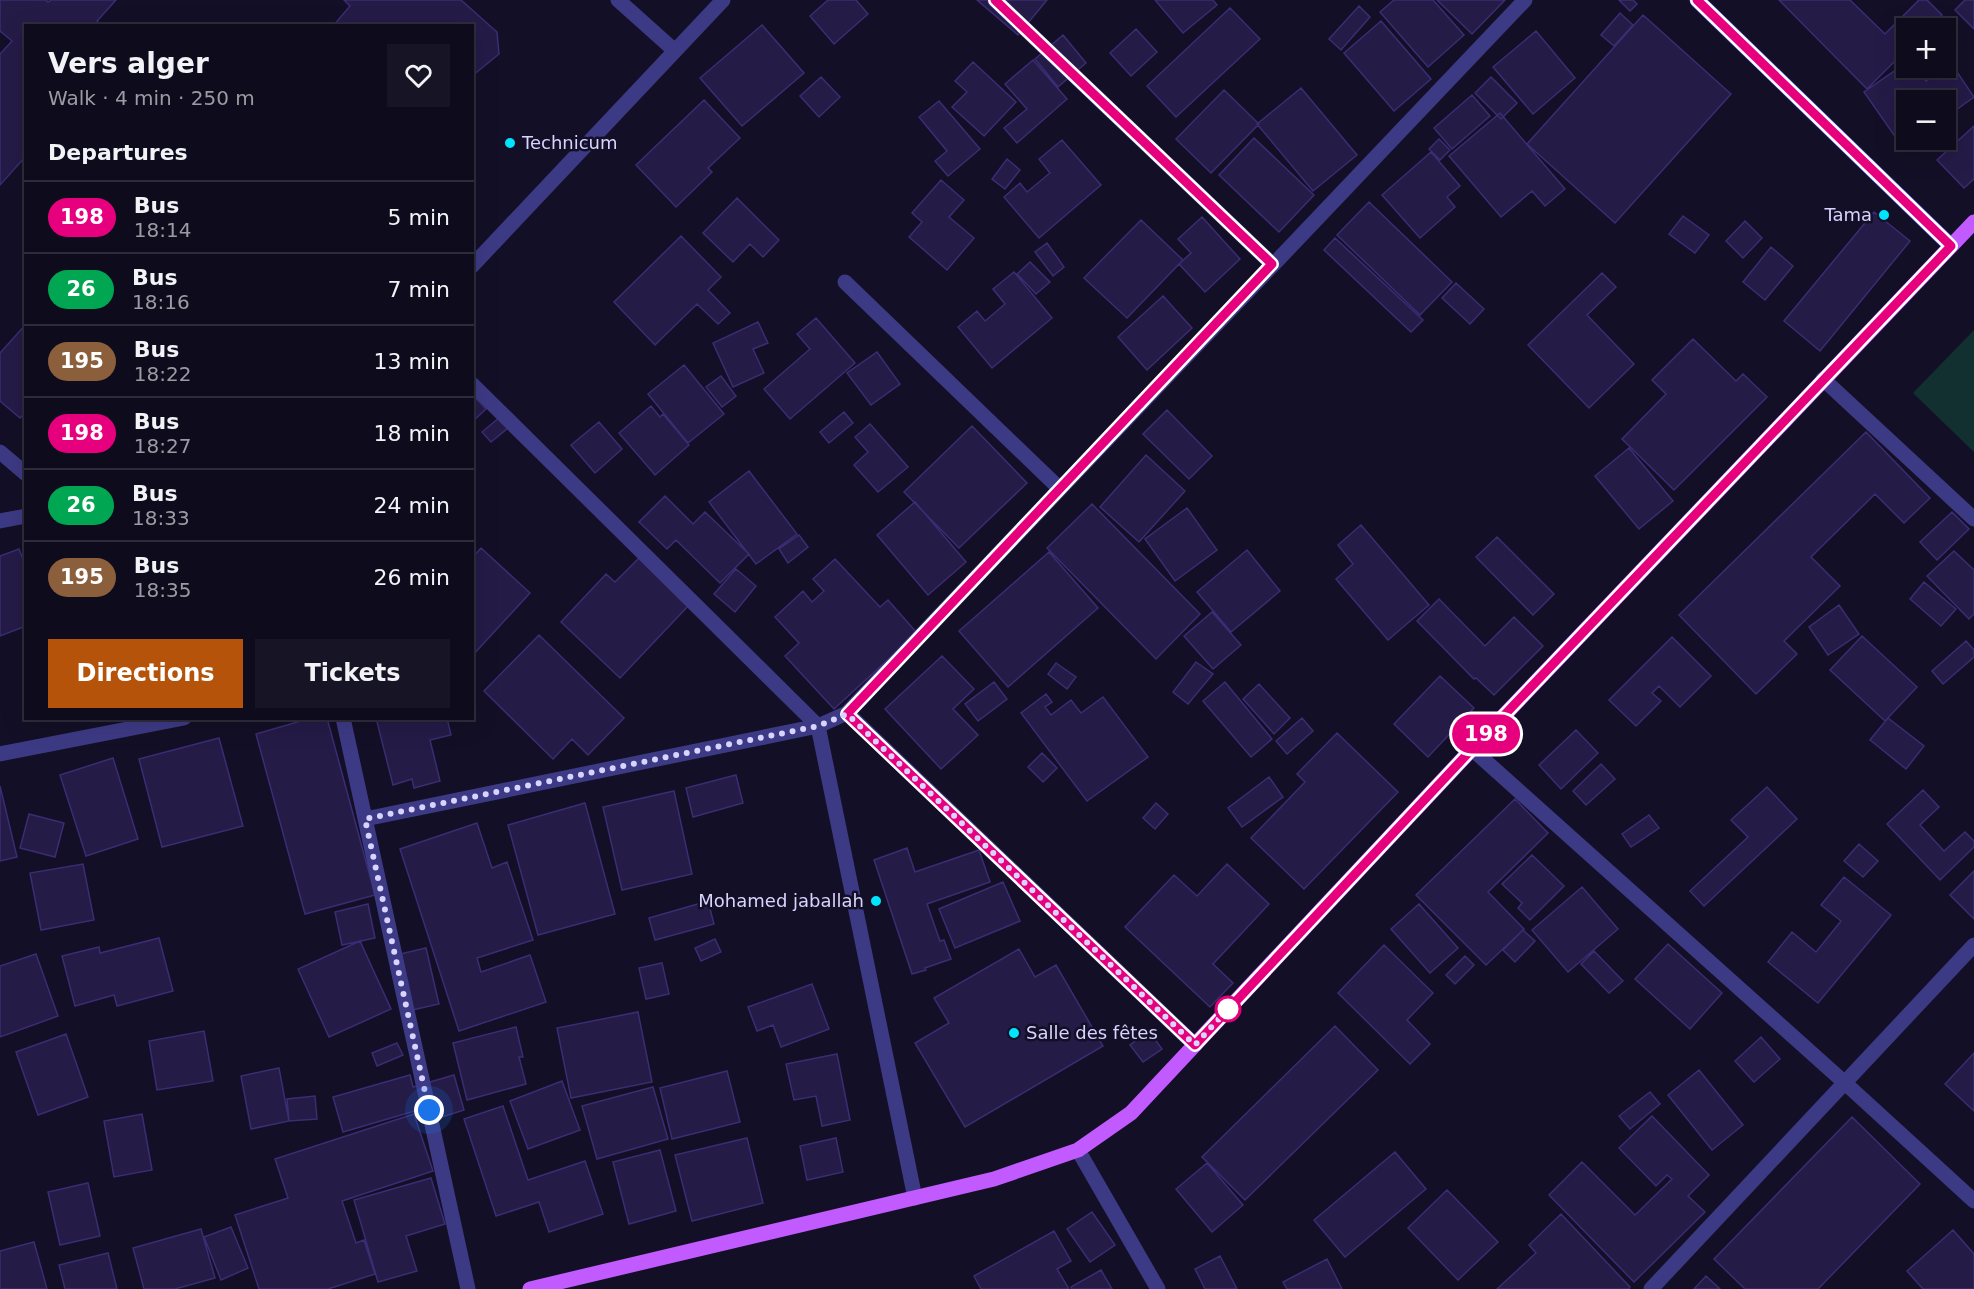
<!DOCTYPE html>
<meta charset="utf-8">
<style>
body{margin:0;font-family:"DejaVu Sans",sans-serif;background:#171425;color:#f1f3f6;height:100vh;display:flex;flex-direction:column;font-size:22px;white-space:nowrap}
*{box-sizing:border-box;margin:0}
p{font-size:20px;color:#9b9ba3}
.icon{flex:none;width:33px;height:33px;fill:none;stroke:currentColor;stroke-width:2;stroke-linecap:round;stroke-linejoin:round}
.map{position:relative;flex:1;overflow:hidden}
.drawer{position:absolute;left:24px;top:24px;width:450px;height:696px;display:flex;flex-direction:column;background:#0e0b1c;border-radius:0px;box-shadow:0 6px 24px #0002,0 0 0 2px #2e2b3b}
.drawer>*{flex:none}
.badge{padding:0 12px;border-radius:20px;font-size:21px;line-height:39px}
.fabs{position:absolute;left:1896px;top:18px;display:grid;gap:12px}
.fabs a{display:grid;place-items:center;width:60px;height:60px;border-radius:0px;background:#0e0b1c;box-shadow:0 6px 24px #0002,0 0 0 2px #2e2b3b;font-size:30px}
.you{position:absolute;width:30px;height:30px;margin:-15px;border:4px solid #fff;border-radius:50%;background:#1a73e8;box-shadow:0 0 0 9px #1a73e833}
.map>.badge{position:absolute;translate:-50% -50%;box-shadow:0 0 0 3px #fff}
h2{padding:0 24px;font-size:22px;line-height:54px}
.round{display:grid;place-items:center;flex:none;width:63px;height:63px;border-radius:0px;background:#171425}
.summary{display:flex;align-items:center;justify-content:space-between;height:102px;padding:0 24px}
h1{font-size:28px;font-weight:600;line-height:45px}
.action{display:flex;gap:12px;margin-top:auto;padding:12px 24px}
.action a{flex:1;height:69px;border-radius:0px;background:#b45309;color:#fff;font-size:24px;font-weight:600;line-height:69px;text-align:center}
.action a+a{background:#171425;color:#f1f3f6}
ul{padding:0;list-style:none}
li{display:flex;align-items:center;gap:18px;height:72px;padding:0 24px;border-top:2px solid #2e2b3b}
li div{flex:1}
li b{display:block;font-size:22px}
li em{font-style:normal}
li .badge{min-width:66px;font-weight:700;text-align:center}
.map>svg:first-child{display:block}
</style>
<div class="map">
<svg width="1974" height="1289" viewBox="0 0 1974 1289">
<rect width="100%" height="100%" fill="#130f26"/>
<path fill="#12302f" d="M1974,330V452L1913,393Z"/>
<path fill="#241b47" stroke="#3b2d73" stroke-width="1.5" d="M0,0H46L48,2L51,0H116L97,21L102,26H26V156L0,185V54L12,41L0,31Z
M344,0H461L497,32L499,54L472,76V26H333L350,6Z
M828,0H856L868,14L834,44L810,16Z
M977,0H1047L1018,35Z
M1155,0H1213L1217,5L1183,33Z
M1394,0H1433L1464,35L1428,67L1380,12Z
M1437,0H1505L1472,34Z
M1619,0H1633L1637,4L1630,11Z
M1779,0H1850L1885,34L1919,0H1927L1942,15L1928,28H1906V50L1867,89Z
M1965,0H1974V29L1955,10Z
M1359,6L1370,17L1341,50L1329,39Z
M1230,8L1260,39L1176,117L1147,86Z
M1620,13L1633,25L1614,46L1601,35Z
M1643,15L1731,94L1615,223L1527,144Z
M1381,21L1431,79L1394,111L1344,53Z
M762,25L804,73L742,126L700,78Z
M1136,29L1157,52L1131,76L1110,53Z
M1536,31L1575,78L1533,114L1493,67Z
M1063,35L1086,63L1058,87L1035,59Z
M1033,60L1067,99L1017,143L1004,128L1027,109L1005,84Z
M973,62L1016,102L984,136L952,107L967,92L955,81Z
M1906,63V68H1916L1926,81L1951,63L1974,97L1946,117V100H1906V140H1914L1903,148L1864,92Z
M821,77L840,97L819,117L800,96Z
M1491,77L1517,103L1501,119L1475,93Z
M1301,88L1357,155L1313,191L1257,124Z
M1224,90L1259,124L1211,173L1176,139Z
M1472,95L1490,116L1452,149L1434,128Z
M704,100L740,138L708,168L712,172L676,207L636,165Z
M939,101L980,149L948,176L935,161L947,151L919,117Z
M1500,113L1565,189L1545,206L1532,191L1501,217L1449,156Z
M1974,126V179L1964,188L1937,160Z
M1254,138L1314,195L1279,232L1219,175Z
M1439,139L1450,150L1440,160L1429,149Z
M1062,140L1101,185L1039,238L1004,197L1020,183L1027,192L1050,173L1039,159Z
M1431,152L1460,186L1447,197L1455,207L1420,238L1382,195Z
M1007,159L1020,170L1005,189L992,179Z
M941,180L964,200L949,217L974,238L947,270L909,237L922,222L912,213Z
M737,198L779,240L763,257L750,244L733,262L703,233Z
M1369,202L1452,282L1420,315L1337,235Z
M1874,212L1910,241L1820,351L1784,321Z
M1683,216L1709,235L1695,253L1669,234Z
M1202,217L1240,259L1205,292L1179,264L1191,253L1178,239Z
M1141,220L1183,260L1127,318L1084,278Z
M1745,221L1762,238L1743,258L1726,241Z
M681,236L721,277L708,290L730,313L718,324L697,304L655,345L614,302Z
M1335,238L1423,320L1411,332L1324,250Z
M1047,243L1064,267L1053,276L1035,252Z
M1771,247L1793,266L1765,300L1743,282Z
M1030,262L1050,282L1036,294L1017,274Z
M1014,272L1052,318L992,368L958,327L977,311L985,321L1005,304L993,289Z
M1602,273L1616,287L1587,315L1634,364L1589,408L1528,345Z
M1456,283L1484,309L1470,324L1442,298Z
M1163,296L1192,328L1147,370L1118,337Z
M816,318L855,363L790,419L764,389L810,349L797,334Z
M758,322L768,343L753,349L764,373L733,387L713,343Z
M26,324V412L20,418L0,401V353Z
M1693,339L1736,381L1743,374L1767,397L1674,490L1622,439L1666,394L1652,380Z
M877,352L900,384L871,405L847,373Z
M684,365L724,414L688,443L648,394Z
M721,376L736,396L722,407L706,387Z
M472,394L486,409L472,422Z
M651,406L660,417L663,414L689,445L655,475L619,433Z
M1167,410L1212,456L1189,479L1143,434Z
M844,412L853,423L829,443L820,432Z
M500,417L508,428L491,442L482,432Z
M599,422L622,449L595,473L571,445Z
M870,424L908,467L878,492L854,465L868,452L855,437Z
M972,426L1027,483L959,548L904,492Z
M1866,432L1930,498L1904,523L1875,494L1811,557L1840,586L1784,641L1797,654L1756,694L1679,615Z
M1629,448L1673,501L1639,529L1595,476Z
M1146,455L1185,491L1139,542L1100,507Z
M749,471L797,534L756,564L709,502Z
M665,496L693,524L705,512L749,554L720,583L676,540L667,549L639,522Z
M915,502L966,562L928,595L877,535Z
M1092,504L1200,614L1156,659L1047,548Z
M1187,508L1217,550L1175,581L1145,539Z
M1952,512L1969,529L1937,560L1920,542Z
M1361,525L1429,605L1388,640L1336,579L1353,564L1338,545Z
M799,535L808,547L788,563L779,549Z
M1497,537L1554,594L1533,615L1476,557Z
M481,548L530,593L472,656V558Z
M19,549L26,567V626L0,636V556Z
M1247,550L1280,591L1231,632L1197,592Z
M1954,551L1974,570V614L1969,619L1927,576Z
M1049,552L1098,608L1008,687L959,631Z
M640,557L690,604L620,678L561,622L606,574L615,582Z
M835,559L880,607L888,600L917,633L834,709L785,656L799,643L775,617L803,591L812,602L824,591L813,579Z
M736,569L756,586L735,612L714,594Z
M1924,582L1956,609L1941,626L1910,599Z
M1439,599L1485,646L1514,617L1543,646L1494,695L1476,678L1474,679L1417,621Z
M1839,605L1859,634L1828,655L1809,627Z
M1212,612L1241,645L1213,669L1184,636Z
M539,635L624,718L588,755L572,739L553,759L484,691Z
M1862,636L1917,687L1885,721L1830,670Z
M1672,637L1711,676L1680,707L1659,686L1652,693L1661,701L1636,726L1609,700Z
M1966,641L1974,650V657L1943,684L1932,671Z
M942,656L974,689L953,709L978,735L941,769L885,709Z
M1196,662L1213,674L1188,704L1173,692Z
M1056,663L1076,677L1067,689L1048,674Z
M1440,676L1474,708L1428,757L1394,724Z
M994,682L1007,699L978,721L965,704Z
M1225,682L1272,739L1251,757L1203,701Z
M1259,684L1290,718L1274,734L1243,699Z
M1046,694L1052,702L1045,707L1051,715L1071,700L1081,713L1103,697L1148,757L1087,801L1021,713Z
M311,718H327L375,895L305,914L256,734Z
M376,718H447L451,735L430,740L440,781L414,788L412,779L393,785Z
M1302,718L1313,731L1287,754L1276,741Z
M1888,718L1924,746L1906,769L1870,740Z
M1576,730L1598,753L1561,789L1539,765Z
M1337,733L1398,792L1304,889L1251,838L1305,782L1297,774Z
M219,738L243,826L162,847L139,759Z
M1042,753L1057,768L1043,782L1028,767Z
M113,758L138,839L86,856L60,775Z
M1601,764L1615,779L1586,805L1573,791Z
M736,775L743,803L693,817L686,788Z
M1269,777L1283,797L1242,827L1228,808Z
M0,786L17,857L0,861Z
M1767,787L1797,819L1704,906L1690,891L1748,837L1731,820Z
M1923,790L1939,807L1920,825L1944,851L1965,832L1974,841V847L1940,880L1887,824Z
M674,791L692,874L622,890L603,807Z
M1515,799L1548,833L1488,892L1524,929L1486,965L1416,895Z
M585,803L615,914L538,935L508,825Z
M1156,803L1168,814L1155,829L1143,818Z
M29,814L64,823L55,857L20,848Z
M1649,815L1659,828L1631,847L1622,834Z
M477,823L492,868L507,862L533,940L477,958L481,972L530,955L546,1002L459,1031L400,849Z
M1859,844L1878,861L1863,877L1844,861Z
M907,848L915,872L979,850L990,882L927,904L940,941L944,940L951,959L925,968L926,970L912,974L874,860Z
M1532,855L1564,886L1530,920L1518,908L1522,903L1502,884Z
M83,864L94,920L41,930L30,873Z
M1227,864L1269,904L1213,964L1233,983L1210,1007L1125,927L1174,875L1197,896Z
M1974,871V919L1950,895Z
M1844,877L1891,915L1818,1003L1768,962L1792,932L1816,952L1841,921L1821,905Z
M1003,882L1020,921L955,948L939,909Z
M1582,887L1618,929L1568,972L1532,930Z
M708,901L714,924L655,940L649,918Z
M368,904L375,938L342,945L335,912Z
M1419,904L1458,948L1430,973L1391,929Z
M1523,930L1535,941L1515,962L1503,950Z
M159,938L173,991L117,1006L114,995L75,1006L62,956L99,947L100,953Z
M715,939L721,952L701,961L695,948Z
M360,941L391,1009L329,1037L298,969Z
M1668,944L1722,993L1690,1029L1635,979Z
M1384,945L1433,993L1407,1020L1430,1044L1410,1064L1338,993Z
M426,948L439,1004L412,1010L400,954Z
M1019,949L1035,977L1056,965L1103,1046L965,1127L915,1043L949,1023L934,998Z
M1594,951L1623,981L1609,993L1581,964Z
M36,954L58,1016L0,1037V966Z
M1465,956L1474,965L1455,984L1446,975Z
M662,963L669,994L646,999L639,968Z
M812,984L829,1029L781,1047L773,1025L757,1031L748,1007Z
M638,1012L652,1082L571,1098L557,1028Z
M1335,1026L1378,1070L1245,1200L1202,1157Z
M516,1027L523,1057H519L526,1084L467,1100L453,1043Z
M204,1031L213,1081L157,1090L149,1041Z
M1149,1031L1162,1049L1143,1062L1130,1045Z
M66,1034L88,1097L38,1115L16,1052Z
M1761,1037L1780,1059L1754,1082L1735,1061Z
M397,1043L403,1055L377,1066L372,1053Z
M1974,1053V1111L1945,1084Z
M837,1054L850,1120L822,1126L816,1096L794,1100L786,1064Z
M279,1068L289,1121L251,1129L241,1076Z
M1699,1070L1743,1125L1712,1150L1668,1095Z
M727,1071L740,1122L672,1139L660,1088Z
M410,1075L413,1087L454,1075L464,1110L429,1121L425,1108L343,1132L333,1097Z
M562,1081L580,1130L528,1149L510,1101Z
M653,1087L668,1139L597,1159L582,1106Z
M1650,1092L1660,1104L1630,1129L1619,1116Z
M315,1096L317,1119L289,1121L287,1099Z
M503,1106L528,1180L585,1161L603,1214L549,1232L539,1202L496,1216L464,1119Z
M142,1114L152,1170L114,1177L104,1121Z
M414,1114L433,1171L342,1201L356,1243L364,1240L375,1274L328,1289H259L235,1215L288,1198L275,1159Z
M1652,1116L1709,1175L1688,1196L1705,1212L1634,1282L1549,1195L1582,1162L1635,1215L1672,1179L1667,1175L1656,1186L1619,1148Z
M1852,1117L1920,1184L1818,1289H1745L1714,1259Z
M747,1138L763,1203L692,1221L675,1155Z
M836,1138L843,1172L807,1180L800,1146Z
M660,1150L676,1211L629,1224L613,1162Z
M1395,1152L1426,1189L1345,1257L1314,1220Z
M1207,1163L1243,1205L1212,1232L1176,1189Z
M431,1178L445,1224L406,1236L417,1271L378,1282L354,1200Z
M88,1183L100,1236L60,1245L48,1192Z
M1447,1190L1498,1242L1458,1280L1408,1228Z
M1092,1212L1115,1245L1090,1262L1067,1229Z
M1561,1214L1630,1287L1629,1289H1497L1536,1253L1529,1245Z
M231,1227L248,1268L221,1280L204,1237Z
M201,1229L215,1278L175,1289H144L133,1248Z
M1953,1230L1974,1254V1289H1923L1907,1271Z
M1054,1231L1071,1261L1057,1269L1069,1289H981L974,1276Z
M34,1242L47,1289H0V1251Z
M108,1253L117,1289H65L59,1265Z
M1220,1256L1237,1289H1205L1195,1269Z
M1327,1259L1342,1289H1287L1283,1282Z
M1101,1270L1112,1289H1072L1071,1287Z
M1706,1276L1720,1289H1694Z"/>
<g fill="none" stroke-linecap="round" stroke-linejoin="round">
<path stroke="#3d3a85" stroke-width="15" d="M618,0L675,51
M995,0L1272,264
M472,266L723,0
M845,282L1060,489
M472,384L818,726L915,1198
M0,452L26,474
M0,521L26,516
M847,713L1195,1045
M343,718L468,1289
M1472,749L1845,1083L1974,1201
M0,754L184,718
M365,819L818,726L847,713L1525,0
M1078,1150L1158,1289
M1651,1289L1974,945"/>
<path stroke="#3d3a85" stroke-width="15" d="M1823,379L1974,519"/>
<path stroke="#6f6bff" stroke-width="15" d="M1697,0L1951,246"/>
<path stroke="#c25bff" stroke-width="15" d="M530,1289L994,1179L1078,1150L1131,1113L1472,749L1974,222"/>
</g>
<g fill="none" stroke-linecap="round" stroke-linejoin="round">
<g stroke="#fff" stroke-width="14">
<path id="line" d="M995,0L1272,264L847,714L1195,1045L1472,749L1951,246L1697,0"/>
</g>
<use href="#line" stroke="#e6007e" stroke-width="9"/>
<path stroke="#d9d4ff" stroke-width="6" stroke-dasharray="0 10.8" d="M429,1110L365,819L818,726L847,714L1195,1045L1228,1009"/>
</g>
<g fill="#00e5ff" stroke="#130f26" stroke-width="2">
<circle cx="510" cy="143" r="6"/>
<circle cx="1884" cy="215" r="6"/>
<circle cx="876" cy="901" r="6"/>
<circle cx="1014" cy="1033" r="6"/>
</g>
<circle fill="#fff" stroke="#e6007e" stroke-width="3" cx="1228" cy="1009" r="12"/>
<g text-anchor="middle" stroke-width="5" stroke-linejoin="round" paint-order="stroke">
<g font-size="18" fill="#d9d4ff" stroke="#130f26" text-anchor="start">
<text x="522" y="149">Technicum</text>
<text x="1872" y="221" text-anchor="end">Tama</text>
<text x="864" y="907" text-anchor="end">Mohamed jaballah</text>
<text x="1026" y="1039">Salle des fêtes</text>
</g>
</g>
</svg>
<div class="fabs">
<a>+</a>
<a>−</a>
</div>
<div class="you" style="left:429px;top:1110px"></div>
<b class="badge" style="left:1486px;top:734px;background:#e6007e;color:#fff">198</b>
<section class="drawer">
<div class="summary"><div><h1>Vers alger</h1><p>Walk · 4 min · 250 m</p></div><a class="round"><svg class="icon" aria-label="heart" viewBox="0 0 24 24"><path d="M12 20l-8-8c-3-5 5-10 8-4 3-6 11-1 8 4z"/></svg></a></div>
<h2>Departures</h2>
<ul>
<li><span class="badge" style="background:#e6007e;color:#fff">198</span><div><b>Bus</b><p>18:14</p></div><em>5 min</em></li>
<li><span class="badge" style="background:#00a651;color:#fff">26</span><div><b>Bus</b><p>18:16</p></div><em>7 min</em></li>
<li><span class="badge" style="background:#8b5e3c;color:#fff">195</span><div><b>Bus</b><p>18:22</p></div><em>13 min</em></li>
<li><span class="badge" style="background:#e6007e;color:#fff">198</span><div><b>Bus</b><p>18:27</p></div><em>18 min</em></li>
<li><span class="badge" style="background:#00a651;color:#fff">26</span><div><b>Bus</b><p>18:33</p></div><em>24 min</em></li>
<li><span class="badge" style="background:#8b5e3c;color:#fff">195</span><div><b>Bus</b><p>18:35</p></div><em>26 min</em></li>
</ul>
<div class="action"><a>Directions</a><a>Tickets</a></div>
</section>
</div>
